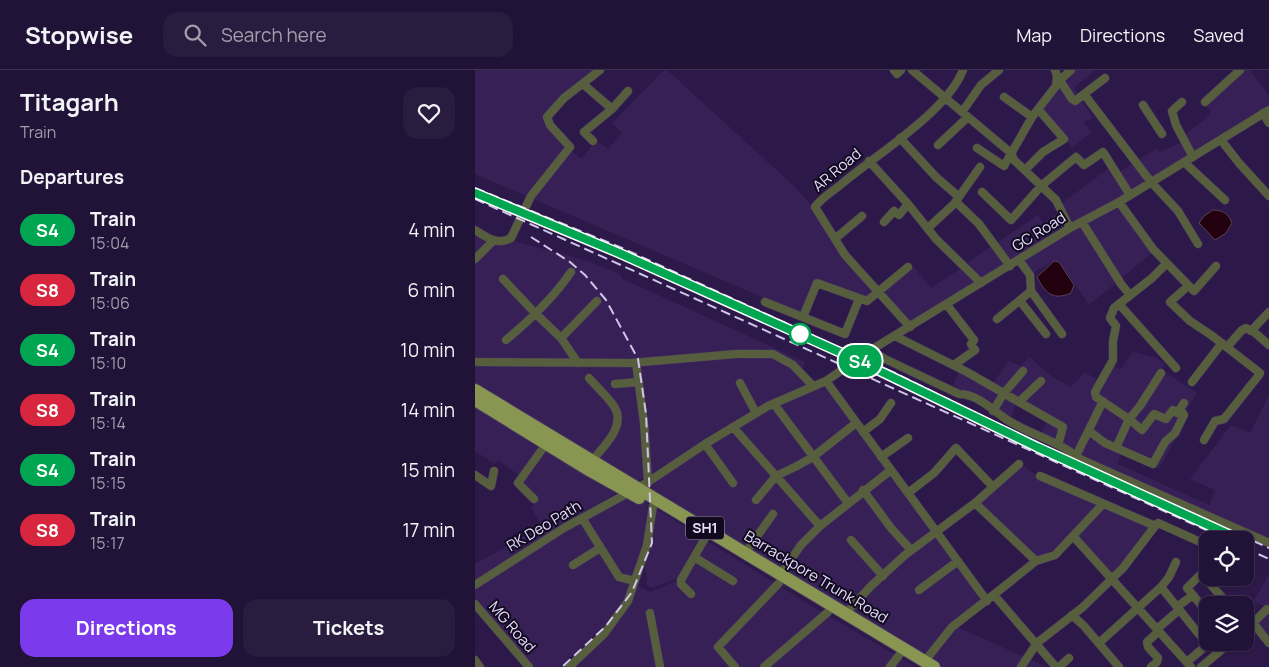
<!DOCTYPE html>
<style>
body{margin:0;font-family:Manrope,sans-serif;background:#291c3f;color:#f1f3f6;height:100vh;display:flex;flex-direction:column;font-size:19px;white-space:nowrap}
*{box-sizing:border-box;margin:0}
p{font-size:16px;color:#a29ead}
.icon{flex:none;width:28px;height:28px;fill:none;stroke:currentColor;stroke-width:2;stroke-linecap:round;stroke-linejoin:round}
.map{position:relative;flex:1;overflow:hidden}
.side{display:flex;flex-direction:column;background:#211337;width:475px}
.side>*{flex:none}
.badge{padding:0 10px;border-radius:16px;font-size:18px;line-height:32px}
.tools{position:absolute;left:724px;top:461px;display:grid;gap:10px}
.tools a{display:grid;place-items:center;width:55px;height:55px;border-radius:10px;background:#211337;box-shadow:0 1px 4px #0004,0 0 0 1px #3e3252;font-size:25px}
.map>.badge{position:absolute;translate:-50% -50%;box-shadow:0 0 0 2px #fff}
h2{padding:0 20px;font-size:19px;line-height:45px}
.round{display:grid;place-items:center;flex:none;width:52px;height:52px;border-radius:15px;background:#291c3f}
.head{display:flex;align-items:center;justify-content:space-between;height:85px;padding:0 20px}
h1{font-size:24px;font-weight:700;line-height:38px}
.cta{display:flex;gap:10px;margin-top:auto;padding:10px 20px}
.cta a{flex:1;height:58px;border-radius:15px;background:#7c3aed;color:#fff;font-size:20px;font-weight:700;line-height:58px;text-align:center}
.cta a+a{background:#291c3f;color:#f1f3f6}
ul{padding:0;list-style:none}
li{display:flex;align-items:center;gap:15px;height:60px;padding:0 20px}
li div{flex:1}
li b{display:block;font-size:19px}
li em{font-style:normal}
li .badge{min-width:55px;font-weight:700;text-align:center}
header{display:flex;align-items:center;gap:30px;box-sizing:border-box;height:70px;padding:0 25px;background:#211337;border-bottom:1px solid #3e3252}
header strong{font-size:24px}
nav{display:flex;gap:28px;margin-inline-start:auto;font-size:18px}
.search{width:350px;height:45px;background:#291c3f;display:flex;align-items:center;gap:12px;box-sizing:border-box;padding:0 18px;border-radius:15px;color:#a29ead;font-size:19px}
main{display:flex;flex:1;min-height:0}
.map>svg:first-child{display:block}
</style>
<header>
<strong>Stopwise</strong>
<div class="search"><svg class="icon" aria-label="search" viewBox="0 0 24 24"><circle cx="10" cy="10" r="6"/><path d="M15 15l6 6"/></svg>Search here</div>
<nav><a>Map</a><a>Directions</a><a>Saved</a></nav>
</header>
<main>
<section class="side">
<div class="head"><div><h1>Titagarh</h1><p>Train</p></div><a class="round"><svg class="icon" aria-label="heart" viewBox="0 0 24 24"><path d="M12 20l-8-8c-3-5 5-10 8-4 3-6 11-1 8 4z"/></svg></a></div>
<h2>Departures</h2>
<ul>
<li><span class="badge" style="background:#00a651;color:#fff">S4</span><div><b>Train</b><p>15:04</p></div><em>4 min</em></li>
<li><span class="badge" style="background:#d7263d;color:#fff">S8</span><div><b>Train</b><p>15:06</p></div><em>6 min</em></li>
<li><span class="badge" style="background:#00a651;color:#fff">S4</span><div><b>Train</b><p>15:10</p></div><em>10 min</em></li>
<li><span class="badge" style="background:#d7263d;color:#fff">S8</span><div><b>Train</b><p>15:14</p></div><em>14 min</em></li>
<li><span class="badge" style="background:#00a651;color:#fff">S4</span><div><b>Train</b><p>15:15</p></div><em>15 min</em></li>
<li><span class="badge" style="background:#d7263d;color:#fff">S8</span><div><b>Train</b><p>15:17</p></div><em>17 min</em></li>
</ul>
<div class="cta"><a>Directions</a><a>Tickets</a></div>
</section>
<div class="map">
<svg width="794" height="597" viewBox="0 0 794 597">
<rect width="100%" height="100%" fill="#2c1949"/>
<path fill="#362056" d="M0,0H123L71,45L92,77L106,89L121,71L133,79L147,63L137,53L189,0H192L319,116L348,148L371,191L402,221L392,230L340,211L326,244L0,104Z
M598,0H620L599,18L618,48L609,52L616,62L597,78L573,45L565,38Z
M768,0H775L794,26V34L748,66L644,129L596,155L586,134L638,95L644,102L682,78L685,82L707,72L705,68L728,51L736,42L730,34Z
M643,134L677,183L614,235L584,191H579L554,205L546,192L596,160Z
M585,142L593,156L506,210L493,192L563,145L568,153Z
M0,165L10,170L9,176L0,185Z
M17,165L116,192L145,204L148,209L330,292L328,298L297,282L278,281L168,288L103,290L84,270L101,297L113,296L114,302L116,296L297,287L316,296L334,316L290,333L245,360L177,404L155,414L0,322V193L15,177Z
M437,195L456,218L489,196L501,213L436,254L407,221Z
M657,282L682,288L690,294L688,301L722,323L711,340L713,346L684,399L646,383L643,394L734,435L740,420L715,409L756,355L775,363L794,325V471L605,386L633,331L623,325L633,303L638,296L646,299Z
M554,287L579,308L596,317L610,302L624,311L616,324L628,333L601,382L566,364L574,345L543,328L536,348L492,321L484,320L478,315L484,301L515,317L534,291L546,296Z
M353,318L413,400L324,471L302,507L178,428L176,411L293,340L338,319Z
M0,330L148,419L92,452L0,512V494L67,456L56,438L62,431L44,413L45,406L23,390L20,394L0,381Z
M546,394L565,408L676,457L647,495L637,505L597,463L578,484L560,488L503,433Z
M414,402L457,461L365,545L306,508L328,474Z
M154,422L173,433L169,476L153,527L130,555L85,597H57L23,558L0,527V520L35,497Z
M181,439L225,466L203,508L177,518L172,515L170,493L178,468Z
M460,464L508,528L471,562L446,592L369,548L425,491Z
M229,469L327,530L441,597H98L119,577L156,533L163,515L175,522L206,509Z
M794,505V538L778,532Z
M794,541V570L781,554Z
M480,556L572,597H453L449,594Z"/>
<path fill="#22000e" stroke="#5c4255" d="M738,140C748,140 754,144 757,153L751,163L740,170L724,153L729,146Z
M579,191L584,192L599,215L596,223C578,231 570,223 562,207Z"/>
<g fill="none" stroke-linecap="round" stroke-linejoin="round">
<g stroke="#463462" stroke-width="9">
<path id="street" d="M419,0L422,4L426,0
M437,0L536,83L539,90L581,130L595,158
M582,6L597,29L600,31L630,8
M585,10L596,0
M108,14L137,39
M609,24L676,112L703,141L723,174
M529,27L557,47
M707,32L697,41L701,55L718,87
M730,32L765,0
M668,35L687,64
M487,42L506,15L524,0
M788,43L794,53
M425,68L461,107L484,127
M746,70L764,93L794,126
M118,71L109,62L137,39L153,21
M463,75L493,47
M502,78L529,96L557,47L581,16L582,6L580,0
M394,91L433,134L461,169L506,213
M709,92L750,130
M550,100L568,82L589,69L563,39
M507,122L536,150L566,116L601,87L609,95L628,82L655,125
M481,132L504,154L535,196
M644,132L678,179L719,221L741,196
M409,152L419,141L424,145L433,134
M607,152L646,214L655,225
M453,158L479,134L505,97
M0,160C11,167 23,176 36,168L56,126L95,77L75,55L72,47L89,28L125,0
M361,168L387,146
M0,189L18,171
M544,190L555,205L556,221L587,264
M691,194L677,208L639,238L635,248L641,256L638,271V290L620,322L621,327L654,349L667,360L679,344L691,349L698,340L702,343L709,333
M28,209L60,243L86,268L103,293
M713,216L695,232L715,251L736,265L785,303L784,305L749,349L740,351L729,370
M545,231L571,264
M290,232L370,264L384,229
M644,234L701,298
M472,235L499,270L496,274L500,280L479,295
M328,247L342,213L392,231L433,197
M522,249L556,221
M435,257L370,185L340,137C347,127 360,120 369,112C404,83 472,41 488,0
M776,261L794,242
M420,266L492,302L544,332L566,311
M86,268L122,231
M31,270C55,250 79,227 96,202
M752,277L767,260L771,258L779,262L794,275
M396,280L410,289L484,324C503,324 518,341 534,351C557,365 585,372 605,389L794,473
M0,292L156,293L261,284H298L318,295L338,316
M161,293L169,353L173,412
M114,308C121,316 135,329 140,338C151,357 127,378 116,392
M351,311L512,531
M717,312L747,273
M265,313L281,343
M140,314L164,312
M544,332L588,357L583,375
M299,334L373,433
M518,341L529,323L548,301
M258,357L345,456
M614,361L630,373L678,394L690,372L700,363L709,345L705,339
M388,362L405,349L416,333
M230,374L258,413
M641,378L654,349L665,336L686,303
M601,386L628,331
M406,387L433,368
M0,405L16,416L19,401
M388,420L416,458L436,480
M433,423L459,403L481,378L518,417
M59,429L43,413L71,374
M281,430L301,406L320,397L338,387L381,353
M500,433L561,491
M107,448L144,507L160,511
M680,456L683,453L732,475
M598,466L716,597
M376,470L408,506
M270,483L298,444
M219,487L258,511
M98,495L125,478
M305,505L326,475L345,456L416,400
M0,515L89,458L173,412L230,374L293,336L351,311L396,280L595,158L644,132L794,40
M686,517L723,563
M444,520L483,491
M216,524L206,514V510L230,468
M519,525L581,597
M0,534L54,597
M702,537L718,525
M732,542L712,518L726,504L754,535
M175,543L185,597
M370,544L396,516L430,485L500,433L544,394
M597,545L609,556L644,597
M779,554L794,573
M682,559L704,540
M770,561L792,539L794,540
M624,573L686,517L694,507L701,492
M0,590L5,597
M450,591L477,557L526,519L561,491L580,485L628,434
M712,592L733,574L723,563L732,557
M94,597L129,564L153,531L172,475L178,436
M260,597L243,577L304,513
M289,597L353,542
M415,597L425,584
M546,597L562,573L608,537L648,498L680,456L565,406
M584,597L594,588
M676,597L682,592L683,588L673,577L672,572L684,561
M726,597L756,572"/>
</g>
<g stroke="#463462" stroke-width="14">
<path id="primary" d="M0,320L459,597
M0,330L112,399L164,428"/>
</g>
<use href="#street" stroke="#575e3e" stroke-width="8"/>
<use href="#primary" stroke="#889651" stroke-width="12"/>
<path stroke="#cfc5e6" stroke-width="2" stroke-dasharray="10 5" stroke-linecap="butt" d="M0,118L147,178L422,304L564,374L794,478
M0,129L753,470
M56,167L95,192L110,205L131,230L163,289L171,344L177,473L157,522L131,556L87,597
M770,478L794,489"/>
</g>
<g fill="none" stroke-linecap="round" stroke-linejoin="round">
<g stroke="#fff" stroke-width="11">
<path id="line" d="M0,123L144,183L382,290L562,377L766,470"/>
</g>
<use href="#line" stroke="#00a651" stroke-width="8"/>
</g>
<circle fill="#fff" stroke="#00a651" stroke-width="2.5" cx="325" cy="264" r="10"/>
<g text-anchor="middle" stroke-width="4" stroke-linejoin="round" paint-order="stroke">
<rect fill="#110a1f" stroke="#a59dba" stroke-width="1" x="211" y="446.5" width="38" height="23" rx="4"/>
<g font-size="14" font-weight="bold" fill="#e5dcfc">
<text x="230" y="463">SH1</text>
</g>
<g font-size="15" fill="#e5dcfc" stroke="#110a1f">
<text transform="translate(362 100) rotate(-40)" y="5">AR Road</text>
<text transform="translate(564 162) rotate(-32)" y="5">GC Road</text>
<text transform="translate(69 456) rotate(-31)" y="5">RK Deo Path</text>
<text transform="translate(341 507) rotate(31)" y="5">Barrackpore Trunk Road</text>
<text transform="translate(37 557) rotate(49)" y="5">MG Road</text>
</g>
</g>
</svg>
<div class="tools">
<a><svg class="icon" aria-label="locate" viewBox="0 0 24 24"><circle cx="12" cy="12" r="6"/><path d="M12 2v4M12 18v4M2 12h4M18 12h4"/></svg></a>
<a><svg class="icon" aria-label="layers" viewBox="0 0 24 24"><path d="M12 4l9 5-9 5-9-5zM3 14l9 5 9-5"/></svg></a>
</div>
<b class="badge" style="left:385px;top:291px;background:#00a651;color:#fff">S4</b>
</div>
</main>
